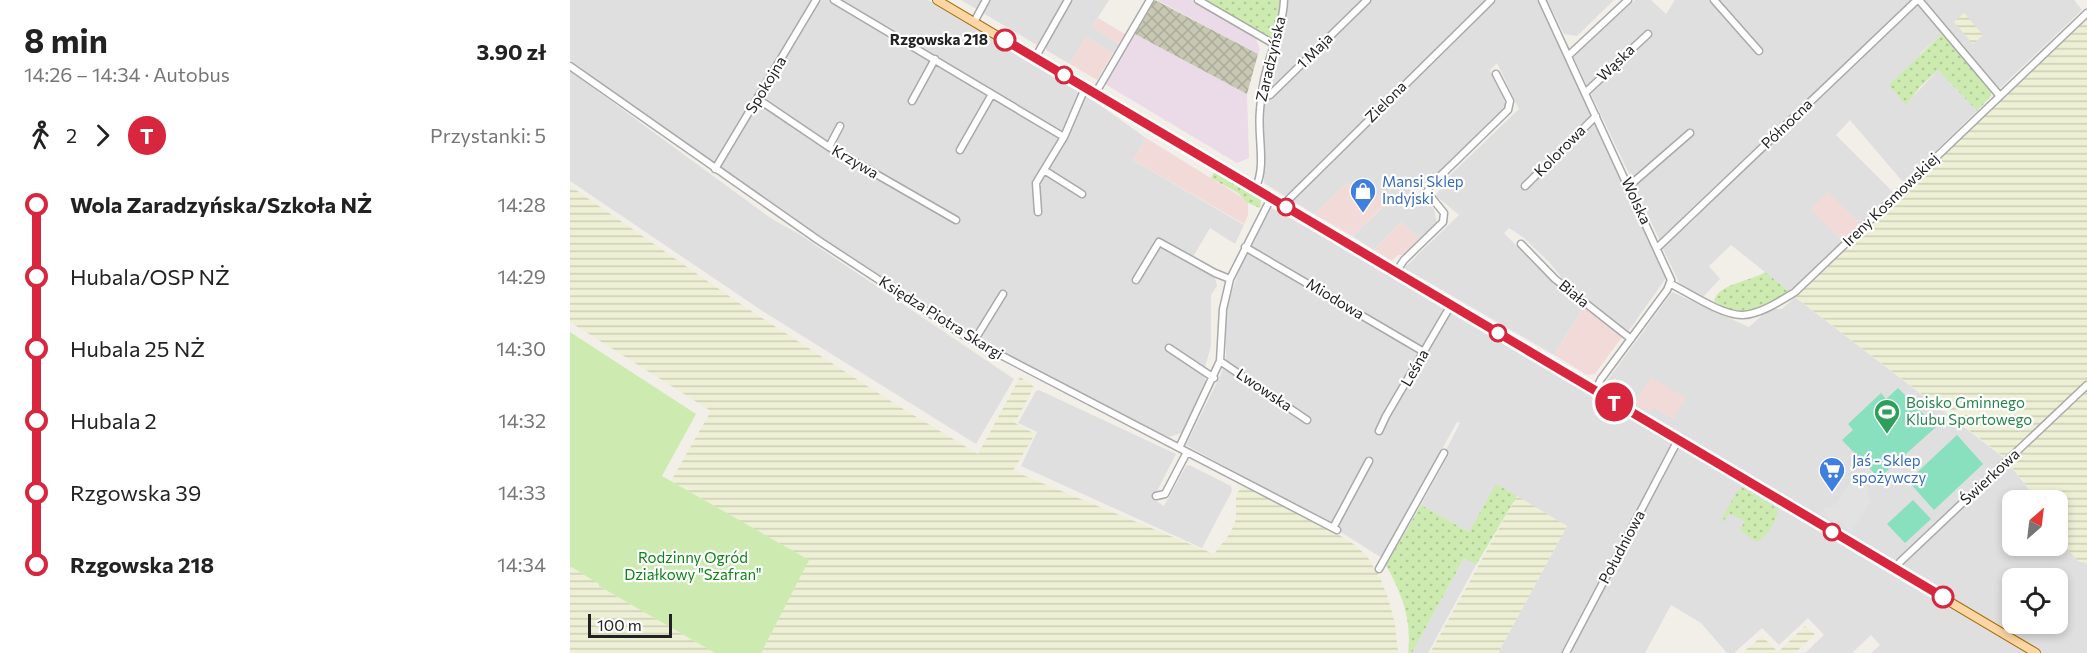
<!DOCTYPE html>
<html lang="pl">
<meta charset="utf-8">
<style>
body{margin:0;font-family:Commissioner,sans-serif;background:#f2f2f2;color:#222;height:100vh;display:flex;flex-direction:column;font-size:22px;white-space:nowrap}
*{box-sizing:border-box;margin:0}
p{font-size:20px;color:#767676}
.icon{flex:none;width:33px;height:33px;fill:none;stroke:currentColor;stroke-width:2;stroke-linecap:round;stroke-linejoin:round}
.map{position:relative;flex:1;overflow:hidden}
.side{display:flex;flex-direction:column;background:#fff;width:570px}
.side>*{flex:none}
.badge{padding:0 12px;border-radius:20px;font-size:21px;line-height:39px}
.needle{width:39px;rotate:28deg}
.fabs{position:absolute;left:1432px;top:490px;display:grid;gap:12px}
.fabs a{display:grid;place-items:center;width:66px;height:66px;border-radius:12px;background:#fff;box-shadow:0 3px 9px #0003;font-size:30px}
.scale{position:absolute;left:18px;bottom:15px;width:84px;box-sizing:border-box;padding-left:6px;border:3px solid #222;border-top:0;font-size:16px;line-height:21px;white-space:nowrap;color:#222;-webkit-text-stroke:4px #fff;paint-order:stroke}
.map>.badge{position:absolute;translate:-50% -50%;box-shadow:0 0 0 3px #fff}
.legs{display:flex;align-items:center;gap:9px;height:66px;padding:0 24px;font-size:20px}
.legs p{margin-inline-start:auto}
.headline{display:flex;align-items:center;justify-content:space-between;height:102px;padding:0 24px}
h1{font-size:33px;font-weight:700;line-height:45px}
ul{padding:0 24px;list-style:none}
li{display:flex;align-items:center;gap:21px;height:72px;font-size:22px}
li i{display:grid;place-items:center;width:9px;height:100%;margin:0 8px;background:currentColor}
li i::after{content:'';width:15px;height:15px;margin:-8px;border:4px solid;border-radius:50%;background:#fff}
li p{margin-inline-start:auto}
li:first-child i{background:linear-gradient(#0000 50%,currentColor 0)}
li:last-child i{background:linear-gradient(currentColor 50%,#0000 0)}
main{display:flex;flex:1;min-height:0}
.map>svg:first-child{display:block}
</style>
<main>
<section class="side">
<div class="headline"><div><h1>8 min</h1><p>14:26 – 14:34 · Autobus</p></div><b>3.90 zł</b></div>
<div class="legs"><svg class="icon" aria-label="walk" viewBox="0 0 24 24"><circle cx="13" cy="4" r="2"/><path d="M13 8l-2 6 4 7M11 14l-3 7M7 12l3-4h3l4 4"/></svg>2<svg class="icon" aria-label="forward" viewBox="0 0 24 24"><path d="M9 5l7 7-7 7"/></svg><b class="badge" style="background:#d7263d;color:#fff">T</b><p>Przystanki: 5</p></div>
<ul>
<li><i style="color:#d7263d"></i><b>Wola Zaradzyńska/Szkoła NŻ</b><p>14:28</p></li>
<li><i style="color:#d7263d"></i><span>Hubala/OSP NŻ</span><p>14:29</p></li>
<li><i style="color:#d7263d"></i><span>Hubala 25 NŻ</span><p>14:30</p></li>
<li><i style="color:#d7263d"></i><span>Hubala 2</span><p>14:32</p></li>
<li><i style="color:#d7263d"></i><span>Rzgowska 39</span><p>14:33</p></li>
<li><i style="color:#d7263d"></i><b>Rzgowska 218</b><p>14:34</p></li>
</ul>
</section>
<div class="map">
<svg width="1517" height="653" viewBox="0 0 1517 653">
<defs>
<pattern id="construction-cross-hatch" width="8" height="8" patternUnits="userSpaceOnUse" patternTransform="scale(1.5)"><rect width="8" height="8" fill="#c7c7b4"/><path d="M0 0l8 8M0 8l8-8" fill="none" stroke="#abab9a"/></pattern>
<pattern id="farmland-rules" width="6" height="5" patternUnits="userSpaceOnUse" patternTransform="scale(1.5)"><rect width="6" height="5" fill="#eef0d5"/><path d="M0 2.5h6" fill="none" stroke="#ccceb7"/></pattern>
<pattern id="grass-dots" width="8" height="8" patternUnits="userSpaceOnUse" patternTransform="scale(1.5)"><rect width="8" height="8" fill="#cdebb0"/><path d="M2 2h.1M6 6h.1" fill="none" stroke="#b0c997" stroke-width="1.8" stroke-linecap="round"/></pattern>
</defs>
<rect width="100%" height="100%" fill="#f2efe9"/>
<path fill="#e0dfdf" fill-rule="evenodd" d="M0,0H358L510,91L576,138L563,160L674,225L665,244L640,228L620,262L645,278L647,286L641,295V346L633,374L637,384L611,433L599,437L533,405L398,333L146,168L0,60Z
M391,0H539L522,27L549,44L543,53L516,37L500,64L476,50V48L469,43L467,45Z
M717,0H967L1096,278L1058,332L997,284L979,262L953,237L939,228L934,233L983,283L1014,307L984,355L834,268L889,215L866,196L875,180L949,109L927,63L920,70L935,101V109L857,183L850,185L842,178L835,186L864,209L867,223L849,239L831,222L804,250L782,236L816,204L790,196L777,183L744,214L694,183L691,130L695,87L716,17Z
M977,0H1044L1007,36L994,34Z
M1065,0H1081L1096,14L1105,0H1140L1190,56L1194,52L1163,17L1146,0H1342L1090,241L1064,186L1122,134L1063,182L1003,56Z
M1354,0H1504L1512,10L1428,90Z
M1347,2L1373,33L1350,54L1336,104L1368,70L1407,111L1333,182L1280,120L1266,135L1323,192L1290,224L1258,193L1241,209L1273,241L1220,292L1161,245L1139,266L1150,279L1133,297L1111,286L1092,247L1127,217L1128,213Z
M0,71L202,219L229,234L444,379L406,444L194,312L0,181Z
M701,208L809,266L1026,396L1102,292L1179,327L1199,309H1212L1225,297L1434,458L1465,497L1466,501H1443V546H1488V538L1508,561L1517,563V653H1301L1310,645L1301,635L1282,653H1235L1254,635L1238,618L1209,645L1192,628L1164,653H1157L1131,623L1101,605L1075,653H928L997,526L927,485L899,532L851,505L879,454L875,452L890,423L887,422L812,558L739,512L616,445L652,372L656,357V310L659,299L673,260ZM1443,579H1488V624H1443Z
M469,390L606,454L583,499L594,506L616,466L619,465L661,486L662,491L632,548L451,466L467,432L448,423L466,391Z
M894,558L906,565L858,653H842Z"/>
<path fill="#f2dad9" d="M528,18L555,34L549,44L522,27Z
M516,37L543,53L527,80L500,64Z
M576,138L678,201V215L674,224L563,160Z
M777,183L790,196L800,187L816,203L782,236L744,214Z
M1258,192L1290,224L1273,241L1240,209Z
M831,222L849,239L833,255H828L822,261L804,250Z
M1014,307L1052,337L1025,374L1017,375L984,355Z
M1081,377L1116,398L1103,419L1084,408H1082L1079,412L1064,403Z"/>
<path fill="#ebdbe8" d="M587,0H622L685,37L690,49L688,54Z
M565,34L677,94L679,158L667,163L535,84Z"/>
<path fill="url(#construction-cross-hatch)" d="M585,0L688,54L677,94L565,34Z"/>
<path fill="url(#farmland-rules)" d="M1394,13L1413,35L1403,44L1384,22Z
M1517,18V563L1508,561L1488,538V501H1466L1465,497L1434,457L1225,297Z
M0,186L172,305L325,404L408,454L450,377L464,387L445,423L465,434L443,471L644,554L661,532L666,519V497L672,484L738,515L782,543L797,556L810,578L818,598L825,624L828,653H191L238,560L101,481L141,411L0,322Z
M947,496L997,526L928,653H860Z
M0,566L30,584L29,586L145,653H0Z
M1235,626L1245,634L1225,653H1172L1192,636L1208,652Z"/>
<path fill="url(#grass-dots)" d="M633,0H711L710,15L703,38Z
M1373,33L1421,89V96L1407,111L1368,70L1350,87L1336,105L1319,85Z
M644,172H648L687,196L691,201L690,208L678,203L668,193L641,178Z
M1195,272L1220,292C1193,306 1172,322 1144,301C1149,283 1180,282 1195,272Z
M926,484L947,496L906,565L894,558L842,653H838C842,618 832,595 816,565L851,505L899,532Z
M1172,487L1208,509C1207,520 1199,535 1187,542L1170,530L1175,521L1159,513L1153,522L1151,520L1166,493Z"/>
<path fill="#cdebb0" d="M0,332L126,414L92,476L239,560L191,653H145L29,586V584L0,566Z"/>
<path fill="#88e0be" d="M1328,388L1366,427L1309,478L1272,440L1283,430L1278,424L1311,393L1316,399Z
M1387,435L1413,464L1364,510L1338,481Z
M1343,500L1361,519L1335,543L1317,524Z"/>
<path fill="#e2e2e2" d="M1286,474L1288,476L1289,485L1297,489L1299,499L1302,500L1281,532L1276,529L1273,523L1269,520L1266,524L1251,513L1256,506L1259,508L1262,504L1265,506Z"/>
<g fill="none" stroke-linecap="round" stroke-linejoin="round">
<g stroke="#a9a9a9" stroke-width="9">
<path id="minor" d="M264,0L494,137
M628,0L704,44
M972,0L1101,280L1097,290L1031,379L1025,391
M1144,0L1189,51
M1349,0L1429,95
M404,22L416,0
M998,56L1058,0
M465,58L498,0
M0,66L248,240L396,337L767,530
M1015,93L1078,34
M525,94L580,0
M691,98L700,95L797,0
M188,99L259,147L386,220
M342,101L365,59
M259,147L270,126
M390,150L422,94
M145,169L246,0
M474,170L512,194
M955,186L1026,116
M1059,186L1120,133
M685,189C697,166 687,136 690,110C691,96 693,82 697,68C703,46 713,24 714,0
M714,206L718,200L921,0
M468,212L466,183L494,137L515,88
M951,244L985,279L1061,339
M675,247L854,352
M1087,248L1347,0
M826,272L834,260L873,222L874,213L857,192L860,186L938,110L940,101L926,74
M566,280L589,242L645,273L660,279
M1101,284C1119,293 1153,316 1173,315C1191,314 1210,301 1225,292L1517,13
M404,341L433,294
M599,348L644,378
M650,361L737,420
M809,431L816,416L881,305
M609,448L650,361L653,309L660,279L701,198
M586,496L595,494L617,452
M763,528L799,461
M809,569L874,453
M1325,569L1330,562L1517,385
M996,653L1108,440"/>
</g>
<g stroke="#a06b00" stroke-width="10">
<path id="major" d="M367,0L1466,653"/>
</g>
<use href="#minor" stroke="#fff" stroke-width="6"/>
<use href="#major" stroke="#fcd6a4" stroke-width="8"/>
</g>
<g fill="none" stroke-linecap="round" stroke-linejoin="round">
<g stroke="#fff" stroke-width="14">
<path id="line-1" d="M435,40L1373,597"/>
</g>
<use href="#line-1" stroke="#d7263d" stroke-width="9"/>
</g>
<defs>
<g id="shop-pin" transform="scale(1.35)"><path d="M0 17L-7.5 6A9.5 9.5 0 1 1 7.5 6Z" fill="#3f7fe0" stroke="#fff"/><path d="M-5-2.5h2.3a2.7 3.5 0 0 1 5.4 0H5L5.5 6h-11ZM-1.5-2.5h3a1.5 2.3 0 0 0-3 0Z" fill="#fff"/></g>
<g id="stadium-pin" transform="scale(1.35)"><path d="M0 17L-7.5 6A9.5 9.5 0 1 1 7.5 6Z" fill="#2e9e5b" stroke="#fff"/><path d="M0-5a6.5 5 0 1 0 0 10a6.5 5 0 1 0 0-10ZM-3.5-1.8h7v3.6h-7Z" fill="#fff"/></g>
<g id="supermarket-pin" transform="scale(1.35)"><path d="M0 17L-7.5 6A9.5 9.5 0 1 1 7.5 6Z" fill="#3f7fe0" stroke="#fff"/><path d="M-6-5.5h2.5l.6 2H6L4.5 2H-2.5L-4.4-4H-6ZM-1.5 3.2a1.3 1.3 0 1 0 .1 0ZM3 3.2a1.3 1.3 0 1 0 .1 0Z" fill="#fff"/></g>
</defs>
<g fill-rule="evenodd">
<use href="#shop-pin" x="793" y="191"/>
<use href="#stadium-pin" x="1317" y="412"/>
<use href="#supermarket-pin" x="1262" y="470"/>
</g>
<g fill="#fff" stroke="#d7263d" stroke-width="3">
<circle cx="435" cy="40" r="10"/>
<circle cx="494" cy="75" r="8"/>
<circle cx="716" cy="207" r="8"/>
<circle cx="928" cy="333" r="8"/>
<circle cx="1262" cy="532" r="8"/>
<circle cx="1373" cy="597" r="10"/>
</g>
<g text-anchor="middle" stroke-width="4.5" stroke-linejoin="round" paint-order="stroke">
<g font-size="15" font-weight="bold" fill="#222" stroke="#fff" text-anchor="end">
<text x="418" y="45">Rzgowska 218</text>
</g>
<g font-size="15" fill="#222" stroke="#fff">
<text transform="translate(745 51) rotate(-45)" y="5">1 Maja</text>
<text transform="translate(701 59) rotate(-77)" y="5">Zaradzyńska</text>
<text transform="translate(1046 63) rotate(-44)" y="5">Wąska</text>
<text transform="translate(196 85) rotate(-59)" y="5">Spokojna</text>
<text transform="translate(816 102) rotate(-45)" y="5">Zielona</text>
<text transform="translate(1217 124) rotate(-44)" y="5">Północna</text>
<text transform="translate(990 151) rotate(-45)" y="5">Kolorowa</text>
<text transform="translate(285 162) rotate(30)" y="5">Krzywa</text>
<text transform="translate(1321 200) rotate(-44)" y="5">Ireny Kosmowskiej</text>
<text transform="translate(1066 201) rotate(65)" y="5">Wolska</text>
<text transform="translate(1004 294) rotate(39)" y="5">Biała</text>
<text transform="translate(765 299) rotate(31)" y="5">Miodowa</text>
<text transform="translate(371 318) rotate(32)" y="5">Księdza Piotra Skargi</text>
<text transform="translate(845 368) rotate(-60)" y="5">Leśna</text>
<text transform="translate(694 390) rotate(34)" y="5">Lwowska</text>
<text transform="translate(1420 477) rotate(-43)" y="5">Świerkowa</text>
<text transform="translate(1052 547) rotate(-62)" y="5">Południowa</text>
</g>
<g font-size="15" fill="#366cbe" stroke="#fff" text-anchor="start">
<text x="812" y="187">Mansi Sklep<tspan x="812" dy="17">Indyjski</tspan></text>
<text x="1282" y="466">Jaś - Sklep<tspan x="1282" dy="17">spożywczy</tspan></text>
</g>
<g font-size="15" fill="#27864d" stroke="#fff" text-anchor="start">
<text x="1336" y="408">Boisko Gminnego<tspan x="1336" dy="17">Klubu Sportowego</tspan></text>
</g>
<g font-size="15" fill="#0c8416" stroke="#fff">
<text x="123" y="563">Rodzinny Ogród<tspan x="123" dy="17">Działkowy "Szafran"</tspan></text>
</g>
</g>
</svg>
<div class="fabs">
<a><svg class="needle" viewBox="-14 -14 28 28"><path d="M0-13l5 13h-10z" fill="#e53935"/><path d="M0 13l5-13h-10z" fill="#767676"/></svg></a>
<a><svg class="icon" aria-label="locate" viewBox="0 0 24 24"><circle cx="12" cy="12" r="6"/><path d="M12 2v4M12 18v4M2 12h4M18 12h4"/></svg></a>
</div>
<div class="scale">100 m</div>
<b class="badge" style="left:1044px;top:402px;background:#d7263d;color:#fff">T</b>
</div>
</main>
